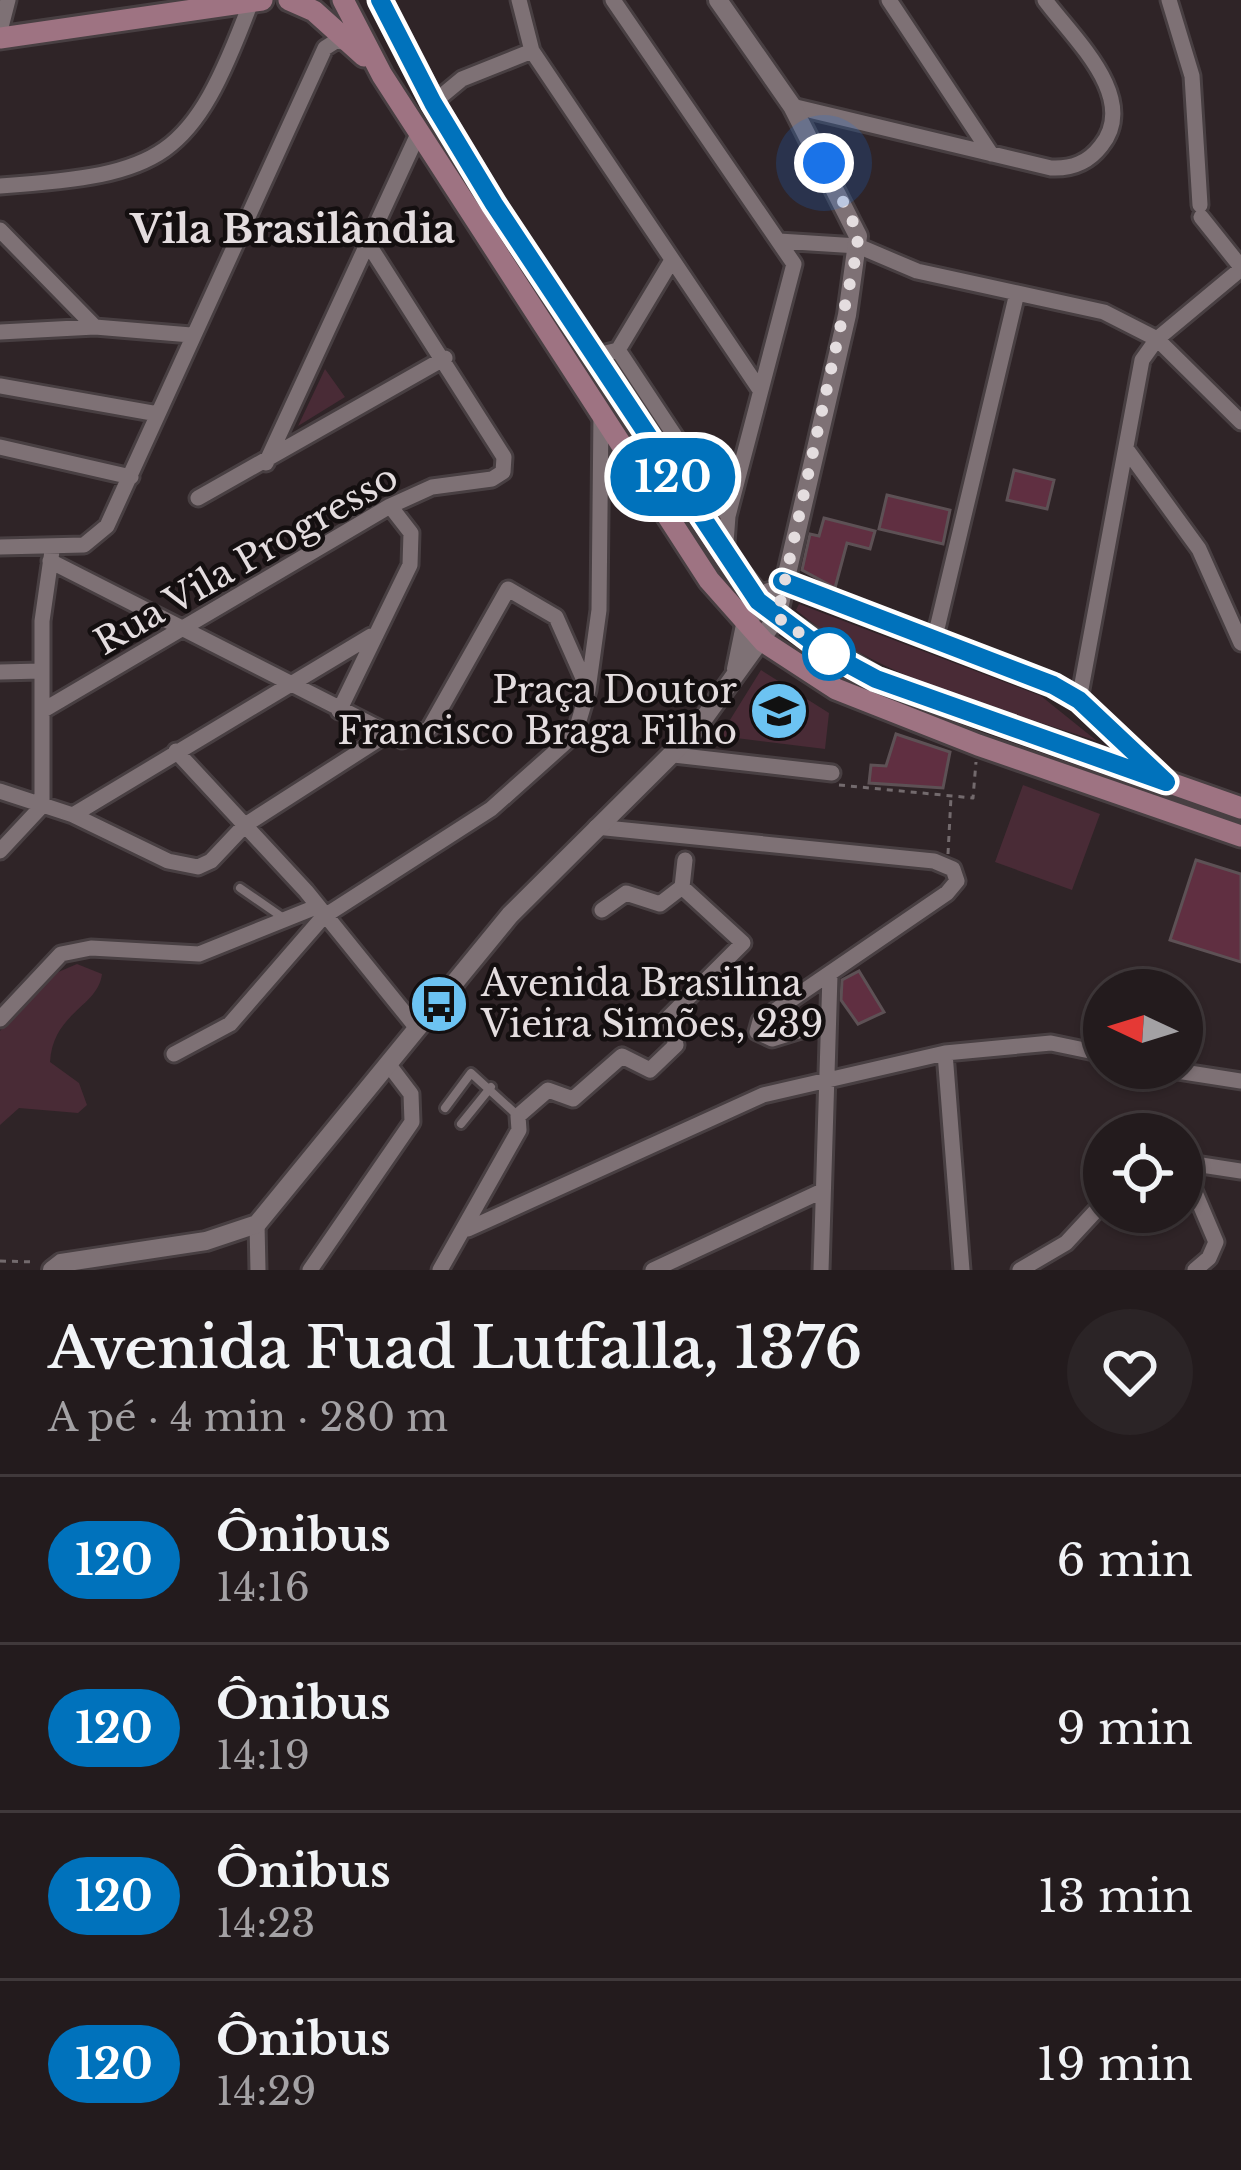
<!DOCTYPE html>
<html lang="pt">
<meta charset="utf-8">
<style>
body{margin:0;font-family:"Libre Baskerville",serif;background:#2b2426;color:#f1f3f6;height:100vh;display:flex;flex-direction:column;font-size:45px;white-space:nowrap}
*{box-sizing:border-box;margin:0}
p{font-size:39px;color:#a3a1a4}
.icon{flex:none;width:66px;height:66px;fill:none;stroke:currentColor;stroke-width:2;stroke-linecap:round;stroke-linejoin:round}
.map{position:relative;height:1270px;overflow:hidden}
.details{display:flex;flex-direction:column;background:#231b1d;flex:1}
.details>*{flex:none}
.badge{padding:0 24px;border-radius:39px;font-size:42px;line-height:78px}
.needle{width:78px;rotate:274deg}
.fabs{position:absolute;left:1083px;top:969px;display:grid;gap:24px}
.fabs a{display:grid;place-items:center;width:120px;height:120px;border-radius:50%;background:#231b1d;box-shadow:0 3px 9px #0004,0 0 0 3px #40393b;font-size:60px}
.you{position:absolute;width:60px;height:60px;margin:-30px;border:9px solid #fff;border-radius:50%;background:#1a73e8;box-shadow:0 0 0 18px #1a73e833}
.map>.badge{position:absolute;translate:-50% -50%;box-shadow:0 0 0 6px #fff}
.round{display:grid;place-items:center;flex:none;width:126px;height:126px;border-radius:63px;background:#2b2426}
.overview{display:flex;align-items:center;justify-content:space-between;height:204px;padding:0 48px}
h1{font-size:57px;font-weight:600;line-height:90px}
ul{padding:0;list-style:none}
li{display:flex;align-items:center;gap:36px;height:168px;padding:0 48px;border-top:3px solid #40393b}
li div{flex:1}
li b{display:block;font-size:45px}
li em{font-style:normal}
li .badge{min-width:132px;font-weight:700;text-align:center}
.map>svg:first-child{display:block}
</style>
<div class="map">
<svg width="1241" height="1270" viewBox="0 0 1241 1270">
<rect width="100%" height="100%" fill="#2f2427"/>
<path fill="#492b36" d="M325,369L345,397L298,426Z
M799,604L1041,696L1097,741C996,707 880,680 796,610Z
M761,670L829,713L825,749L720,736Z
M1023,785L1100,814L1072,890L995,862Z
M77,964L102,974C98,1007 53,1012 50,1062L79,1083L87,1105L78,1113L19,1108L0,1125V1031L49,976Z"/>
<path fill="#602f41" stroke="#5d5155" stroke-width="3" d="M1014,470L1054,480L1047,509L1007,500Z
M887,495L950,510L943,544L879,529Z
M824,518L875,531L870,549L847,543L835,588L802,570L810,534L819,536Z
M896,734L950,752L943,788L869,783L871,765L886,766Z
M1196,860L1241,874V962L1170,940Z
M859,971L884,1012L858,1024L841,1000L842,980Z"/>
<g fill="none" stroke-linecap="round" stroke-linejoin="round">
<g stroke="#483f42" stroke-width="14">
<path id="service" d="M240,888L282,917
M445,1108L471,1073L517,1115
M461,1124L491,1087"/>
</g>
<g stroke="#483f42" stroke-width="21">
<path id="minor" d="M519,0L532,51L760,390
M613,0L794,264L728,516L725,556
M889,0L991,154
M1169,0L1192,76L1200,205
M0,31L8,0
M433,103L462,79L532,51
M792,106L1051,168C1072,169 1088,163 1101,146C1140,98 1073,38 1045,0
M0,186C165,174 191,161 251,2
M1201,217L1241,267
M0,230L95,327
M779,241L858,246L917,271L1104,312L1157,339L1241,422
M0,332L95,327L191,335
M618,350L672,260
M593,356L618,350L728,516
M0,386L158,414
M0,447L131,477
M1127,450L1199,549L1241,643
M266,463L419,132
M198,498L445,358
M0,547L84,545L107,526L325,48L336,41L351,43
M50,561L402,740L429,729L508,589L556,617L587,687
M782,581L1053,685L1079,700L1160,775
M935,637L1017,293
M0,672L41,671
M1079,700L1142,360L1157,339L1241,269
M42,711L390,506L432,487L492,479L503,472L504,457L367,242
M339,711L410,565L411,533L390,506
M176,751L306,891L416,1027
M674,755L832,773
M0,791L73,815L168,861L198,867L211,861L245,825L387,734
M42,806V621L52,551
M73,815L371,636
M596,827L934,861L953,869L957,881L947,893L760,1021L757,1032L772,1039L827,1022
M0,851L42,806
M682,887L685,860
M0,1019L61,954L91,948L199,954L316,907
M945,1053L962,1270
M174,1054L230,1024L323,917L491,809L575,734L588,690L599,610L601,413
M1158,1068L1241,1081
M1182,1162L1216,1242L1209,1258L1195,1270
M1182,1162L1241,1171
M257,1224L258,1270
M468,1229L763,1095L945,1053L1051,1043L1104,1054
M310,1270L412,1122L411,1094L389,1065
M440,1270L519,1130L518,1116L548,1090L573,1099L622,1056L650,1070L676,1045L668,1018L743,943L682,887L660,904L626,893L602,910
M653,1270L822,1191
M821,1270L830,975
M1020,1270L1066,1243L1104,1202"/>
</g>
<g stroke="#483f42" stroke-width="24">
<path id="tertiary" d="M736,669L745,625L769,592
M52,1270L61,1263L206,1241L257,1224L510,915L694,732L777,617L847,315L858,236L792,106L718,0"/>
</g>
<g stroke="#483f42" stroke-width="27">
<path id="secondary" d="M289,0L314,11L364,56
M343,0L382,75L709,580L764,642L836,689L978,745L1241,836
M380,0L433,103L494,204L725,557L777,617L876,679L1241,808
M0,38L262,0"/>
</g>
<path stroke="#736a6d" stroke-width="3" stroke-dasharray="6 6" stroke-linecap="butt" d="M839,785L973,798L976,762
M948,854L951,797
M0,1261L36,1262"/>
<use href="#service" stroke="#7e7175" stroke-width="8"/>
<use href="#minor" stroke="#7e7175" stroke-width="15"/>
<use href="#tertiary" stroke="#7e7175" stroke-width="18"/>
<use href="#secondary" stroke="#9e7382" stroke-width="21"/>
</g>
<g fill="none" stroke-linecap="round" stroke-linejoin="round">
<g stroke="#fff" stroke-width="27">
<path id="line" d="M380,0L433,103L494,204L758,601L826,652L876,679L1166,782L1079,700L1053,685L782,581"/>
</g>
<use href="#line" stroke="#0072bc" stroke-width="18"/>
<path stroke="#e4dddf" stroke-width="12" stroke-dasharray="0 21.6" d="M824,163L856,228L858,246L777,617L829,654"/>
</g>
<defs>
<g id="school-disc" transform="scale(3)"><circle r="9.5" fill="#6cc3f2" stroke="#140f10"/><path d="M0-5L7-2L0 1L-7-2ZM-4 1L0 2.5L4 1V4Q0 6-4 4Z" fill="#111"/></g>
<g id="bus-disc" transform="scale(3)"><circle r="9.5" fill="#6cc3f2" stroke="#140f10"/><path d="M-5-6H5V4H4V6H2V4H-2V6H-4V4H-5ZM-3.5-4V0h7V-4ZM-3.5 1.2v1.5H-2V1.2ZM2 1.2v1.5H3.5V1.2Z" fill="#111"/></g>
</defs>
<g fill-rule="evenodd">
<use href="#school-disc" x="779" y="711"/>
<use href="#bus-disc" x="439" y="1004"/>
</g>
<circle fill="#fff" stroke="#0072bc" stroke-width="6" cx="829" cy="654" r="24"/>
<g text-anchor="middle" stroke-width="9" stroke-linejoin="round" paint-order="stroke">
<g font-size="36" fill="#e4dddf" stroke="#140f10">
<text transform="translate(246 559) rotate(-30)" y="13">Rua Vila Progresso</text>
</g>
<g font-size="36" fill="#e4dddf" stroke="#140f10" text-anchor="end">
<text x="737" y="703">Praça Doutor<tspan x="737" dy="41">Francisco Braga Filho</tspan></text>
<text x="481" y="996" text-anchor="start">Avenida Brasilina<tspan x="481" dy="41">Vieira Simões, 239</tspan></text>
</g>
<g font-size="39" font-weight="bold" fill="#e4dddf" stroke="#140f10">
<text x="293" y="243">Vila Brasilândia</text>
</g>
</g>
</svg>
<div class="fabs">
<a><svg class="needle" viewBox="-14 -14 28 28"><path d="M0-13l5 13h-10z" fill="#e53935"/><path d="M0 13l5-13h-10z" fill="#a3a1a4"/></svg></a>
<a><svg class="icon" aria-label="locate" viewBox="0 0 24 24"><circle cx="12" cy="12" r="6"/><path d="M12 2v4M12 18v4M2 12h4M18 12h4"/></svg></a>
</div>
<div class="you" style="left:824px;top:163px"></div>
<b class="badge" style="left:673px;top:477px;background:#0072bc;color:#fff">120</b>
</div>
<section class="details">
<div class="overview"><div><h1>Avenida Fuad Lutfalla, 1376</h1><p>A pé · 4 min · 280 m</p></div><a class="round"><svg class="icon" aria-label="heart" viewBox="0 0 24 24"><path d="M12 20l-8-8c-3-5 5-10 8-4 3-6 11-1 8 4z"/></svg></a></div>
<ul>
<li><span class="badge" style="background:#0072bc;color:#fff">120</span><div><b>Ônibus</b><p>14:16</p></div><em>6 min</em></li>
<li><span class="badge" style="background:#0072bc;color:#fff">120</span><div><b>Ônibus</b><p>14:19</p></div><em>9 min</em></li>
<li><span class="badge" style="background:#0072bc;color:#fff">120</span><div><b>Ônibus</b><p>14:23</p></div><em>13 min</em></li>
<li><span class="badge" style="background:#0072bc;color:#fff">120</span><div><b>Ônibus</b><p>14:29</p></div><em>19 min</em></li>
</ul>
</section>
